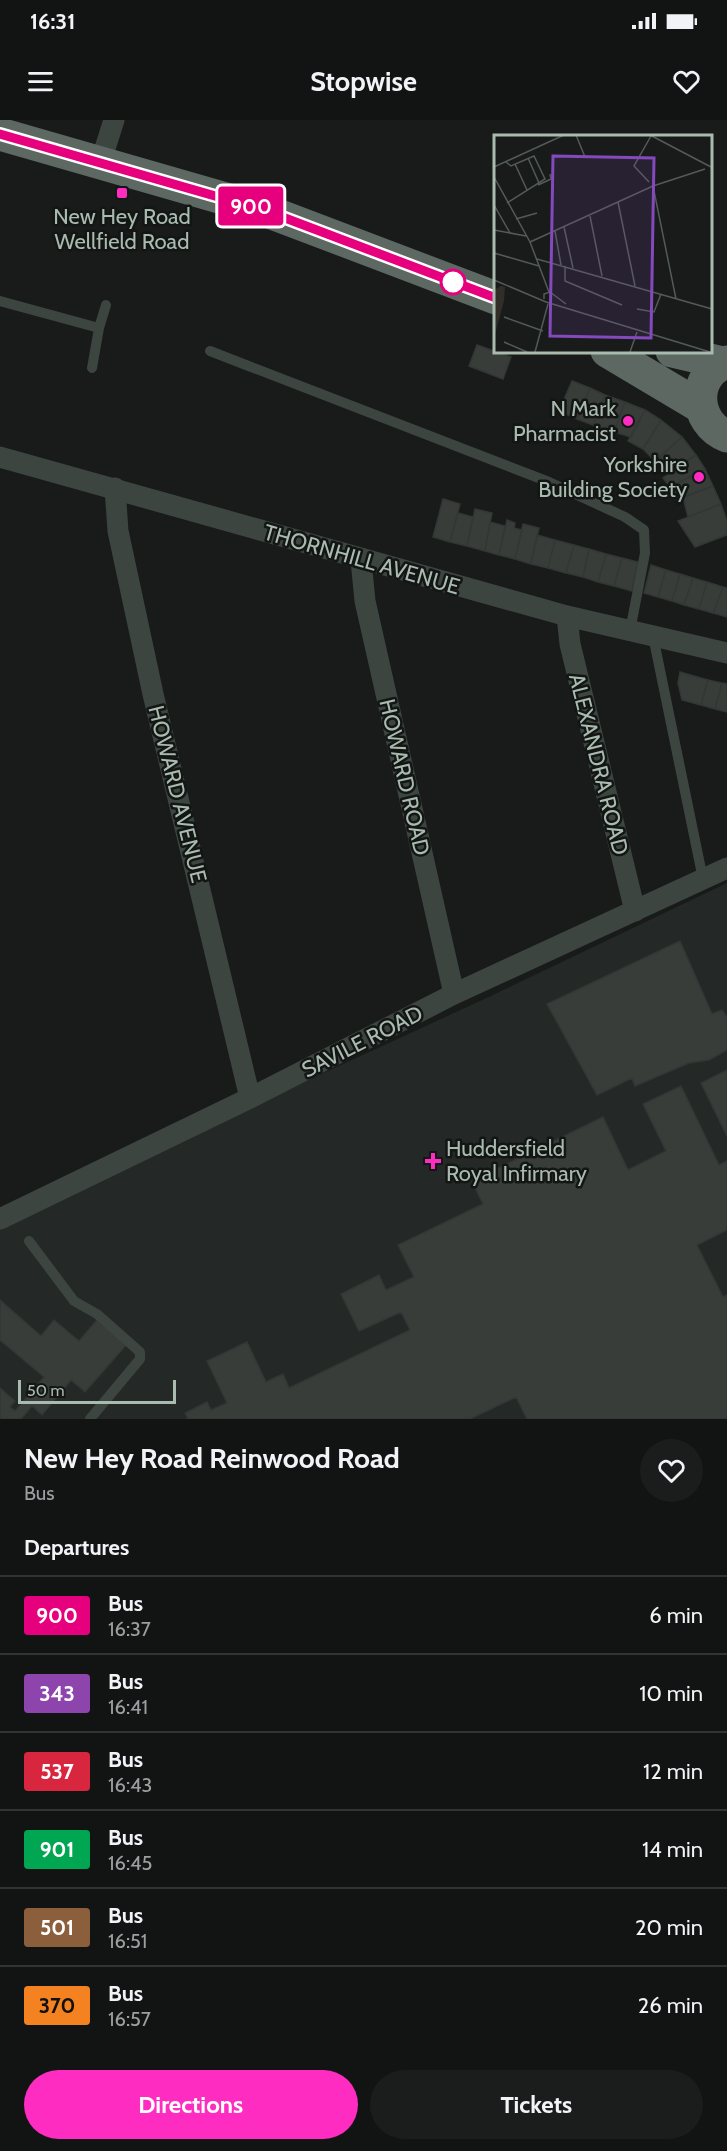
<!DOCTYPE html>
<style>
body{margin:0;font-family:Cabin,sans-serif;background:#1b1d1d;color:#f1f3f6;height:100vh;display:flex;flex-direction:column;font-size:22px;white-space:nowrap}
*{box-sizing:border-box;margin:0}
p{font-size:20px;color:#9c9ea0}
.icon{flex:none;width:33px;height:33px;fill:none;stroke:currentColor;stroke-width:2;stroke-linecap:round;stroke-linejoin:round}
.map{position:relative;height:1299px;overflow:hidden}
.sheet{display:flex;flex-direction:column;background:#121414;flex:1}
.sheet>*{flex:none}
.badge{padding:0 12px;border-radius:4px;font-size:21px;line-height:39px}
.scale{position:absolute;left:18px;bottom:15px;width:158px;box-sizing:border-box;padding-left:6px;border:3px solid #a9bbaf;border-top:0;font-size:16px;line-height:21px;white-space:nowrap;color:#a9bbaf;-webkit-text-stroke:4px #131615;paint-order:stroke}
.map>.badge{position:absolute;translate:-50% -50%;box-shadow:0 0 0 3px #fff}
h2{padding:0 24px;font-size:22px;line-height:54px}
.round{display:grid;place-items:center;flex:none;width:63px;height:63px;border-radius:32px;background:#1b1d1d}
.headline{display:flex;align-items:center;justify-content:space-between;height:102px;padding:0 24px}
h1{font-size:28px;font-weight:700;line-height:45px}
.button{display:flex;gap:12px;margin-top:auto;padding:12px 24px}
.button a{flex:1;height:69px;border-radius:36px;background:#ff2cc2;color:#fff;font-size:24px;font-weight:700;line-height:69px;text-align:center}
.button a+a{background:#1b1d1d;color:#f1f3f6}
ul{padding:0;list-style:none}
li{display:flex;align-items:center;gap:18px;height:78px;padding:0 24px;border-top:2px solid #313334}
li div{flex:1}
li b{display:block;font-size:22px}
li em{font-style:normal}
li .badge{min-width:66px;font-weight:700;text-align:center}
.status{display:flex;justify-content:space-between;align-items:center;height:42px;padding:0 30px;background:#121414;direction:ltr}
.status svg{height:16px;fill:currentColor}
header{display:flex;justify-content:space-between;align-items:center;height:78px;padding:0 24px;background:#121414;font-size:27px;font-weight:700}
.map>svg:first-child{display:block}
</style>
<div class="status"><b>16:31</b><svg viewBox="0 0 49 12"><path d="M0 12V9h3v3zM5 12V6h3v6zM10 12V3h3v9zM15 12V0h3v12zM26 1h20v11H26zM47 4h2v5h-2z"/></svg></div>
<header><svg class="icon" aria-label="menu" viewBox="0 0 24 24"><path d="M4 6h16M4 12h16M4 18h16"/></svg>Stopwise<svg class="icon" aria-label="heart" viewBox="0 0 24 24"><path d="M12 20l-8-8c-3-5 5-10 8-4 3-6 11-1 8 4z"/></svg></header>
<div class="map">
<svg width="727" height="1299" viewBox="0 0 727 1299">
<rect width="100%" height="100%" fill="#181b1a"/>
<path fill="#242826" d="M727,763V1299H0V1108L263,981L493,875Z"/>
<path fill="#383d3a" stroke="#323735" stroke-width="1.5" d="M477,225L511,237L503,259L469,246Z
M572,261L590,268L577,299L559,291Z
M590,268L605,275L593,305L577,299Z
M605,275L625,282L614,312L593,305Z
M625,282L645,290L631,317L614,312Z
M645,290L661,300L643,329L628,321Z
M661,300L682,317L655,341L643,329Z
M682,317L696,335L667,354L655,341Z
M696,335L705,349L670,367L663,358Z
M705,349L713,366L677,380L670,367Z
M713,366L721,384L688,397L683,377Z
M443,379L460,384L450,422L433,417Z
M721,384L727,401V415L695,427L678,401Z
M475,389L492,393L485,431L467,426Z
M458,393L473,397L467,426L450,422Z
M507,400L515,403L514,408L522,410L515,439L499,435Z
M490,402L505,406L499,435L485,431Z
M523,404L539,408L531,444L515,439Z
M537,415L555,420L548,448L531,444Z
M555,420L574,425L566,453L548,448Z
M574,425L589,429L583,457L566,453Z
M589,429L606,434L598,462L583,457Z
M606,434L622,438L614,466L598,462Z
M622,438L638,442L632,471L614,466Z
M651,445L666,450L658,477L644,473Z
M666,450L680,454L672,481L658,477Z
M680,454L693,458L684,485L672,481Z
M693,458L707,462L699,489L684,485Z
M707,462L723,467L713,493L699,489Z
M723,467L727,468V497L713,493Z
M680,552L708,560L701,585L682,580L678,563Z
M708,560L722,563L715,589L701,585Z
M722,563L727,564V592L715,589Z
M680,821L712,894L722,890L727,897V930L709,940L689,943L635,966L632,958L597,975L547,884Z
M727,950V1016L701,963Z
M681,966L719,1045L727,1041V1110L697,1125L723,1177L727,1175V1299H527L516,1277L470,1299H188L185,1293L207,1282L211,1290L227,1283L207,1241L247,1222L266,1262L283,1254L289,1268L410,1210L401,1192L359,1211L341,1174L379,1155L386,1170L414,1157L398,1125L483,1084L472,1061L603,997L628,1050L666,1031L643,984Z
M0,1180L41,1216L54,1200L79,1221L97,1200L126,1225L85,1272L71,1260L42,1295L32,1286L21,1299H0V1268L15,1281L10,1287L15,1291L44,1257L0,1220Z"/>
<g fill="none" stroke-linecap="round" stroke-linejoin="round">
<path stroke="#3d4541" stroke-width="10" d="M0,181L99,208
M210,231L549,362L625,397L644,410L645,433L630,511
M92,248L99,208L106,185
M653,516L703,759
M29,1121L74,1181L97,1194L140,1232V1239L90,1299"/>
<path stroke="#3d4541" stroke-width="21" d="M101,41L114,0
M0,337L567,496L727,533
M115,368L118,411L153,574L250,978
M361,440L365,481L454,874
M567,496L570,524L635,791
M0,1099L250,978L454,874L727,748"/>
<path stroke="#5c6861" stroke-width="33" d="M0,14L264,90L496,178
M607,231L701,287
M672,231L723,243
M727,242C691,254 693,303 727,316"/>
</g>
<g fill="none" stroke-linecap="round" stroke-linejoin="round">
<g stroke="#fff" stroke-width="14">
<path id="line" d="M0,14L264,90L496,178"/>
</g>
<use href="#line" stroke="#e6007e" stroke-width="9"/>
</g>
<g fill="#ff2cc2" stroke="#131615" stroke-width="2">
<rect x="116" y="67" width="12" height="12" rx="3"/>
<circle cx="628" cy="301" r="6"/>
<circle cx="699" cy="357" r="6"/>
<path d="M430 1032h6v6h6v6h-6v6h-6v-6h-6v-6h6z"/>
</g>
<circle fill="#fff" stroke="#e6007e" stroke-width="3" cx="453" cy="162" r="12"/>
<g text-anchor="middle" stroke-width="5" stroke-linejoin="round" paint-order="stroke">
<g font-size="22" fill="#a9bbaf" stroke="#131615" text-anchor="end">
<text x="122" y="104" text-anchor="middle">New Hey Road<tspan x="122" dy="25">Wellfield Road</tspan></text>
<text x="616" y="296">N Mark<tspan x="616" dy="25">Pharmacist</tspan></text>
<text x="687" y="352">Yorkshire<tspan x="687" dy="25">Building Society</tspan></text>
<text x="446" y="1036" text-anchor="start">Huddersfield<tspan x="446" dy="25">Royal Infirmary</tspan></text>
</g>
<g font-size="22" fill="#a9bbaf" stroke="#131615">
<text transform="translate(362 439) rotate(16)" y="8">THORNHILL AVENUE</text>
<text transform="translate(599 644) rotate(76)" y="8">ALEXANDRA ROAD</text>
<text transform="translate(405 657) rotate(77)" y="8">HOWARD ROAD</text>
<text transform="translate(178 674) rotate(76)" y="8">HOWARD AVENUE</text>
<text transform="translate(362 921) rotate(-27)" y="8">SAVILE ROAD</text>
</g>
</g>
<g transform="translate(494 15)">
<rect width="218" height="218" fill="#181b1a"/>
<path d="M7,151L11,152L10,166L0,203V155Z" fill="#302e26"/>
<path fill="none" stroke="#525b56" stroke-width="1.5" d="M82,0L91,22M156,0L217,32M34,23L45,48M218,23V95M12,27L17,31L40,21L51,44L13,68M21,29L33,55M0,32L70,0M0,42L36,107L55,157M155,47L140,31L157,1M44,50L57,44L56,39M159,51L182,164M124,67L141,151M0,70L16,98M96,81L108,141M22,84L43,78M70,92L79,133M0,95L32,101M61,96L67,130M36,107L159,51L211,34M0,118L45,131M43,124L218,174M71,131V146L128,170M0,145L52,167L216,217M50,164V159L56,157L72,169M143,174L160,177L167,159M10,182L49,196M10,207L33,217M41,217L54,169M136,217L143,197"/>
<path fill="#8449bc" fill-opacity="0.15" stroke="#8449bc" stroke-width="3" d="M59,21L160,23L157,203L56,201Z"/>
<rect width="218" height="218" fill="none" stroke="#a9bbaf" stroke-width="3"/>
</g>
</svg>
<div class="scale">50 m</div>
<b class="badge" style="left:251px;top:86px;background:#e6007e;color:#fff">900</b>
</div>
<section class="sheet">
<div class="headline"><div><h1>New Hey Road Reinwood Road</h1><p>Bus</p></div><a class="round"><svg class="icon" aria-label="heart" viewBox="0 0 24 24"><path d="M12 20l-8-8c-3-5 5-10 8-4 3-6 11-1 8 4z"/></svg></a></div>
<h2>Departures</h2>
<ul>
<li><span class="badge" style="background:#e6007e;color:#fff">900</span><div><b>Bus</b><p>16:37</p></div><em>6 min</em></li>
<li><span class="badge" style="background:#8e44ad;color:#fff">343</span><div><b>Bus</b><p>16:41</p></div><em>10 min</em></li>
<li><span class="badge" style="background:#d7263d;color:#fff">537</span><div><b>Bus</b><p>16:43</p></div><em>12 min</em></li>
<li><span class="badge" style="background:#00a651;color:#fff">901</span><div><b>Bus</b><p>16:45</p></div><em>14 min</em></li>
<li><span class="badge" style="background:#8b5e3c;color:#fff">501</span><div><b>Bus</b><p>16:51</p></div><em>20 min</em></li>
<li><span class="badge" style="background:#f58220;color:#111">370</span><div><b>Bus</b><p>16:57</p></div><em>26 min</em></li>
</ul>
<div class="button"><a>Directions</a><a>Tickets</a></div>
</section>
